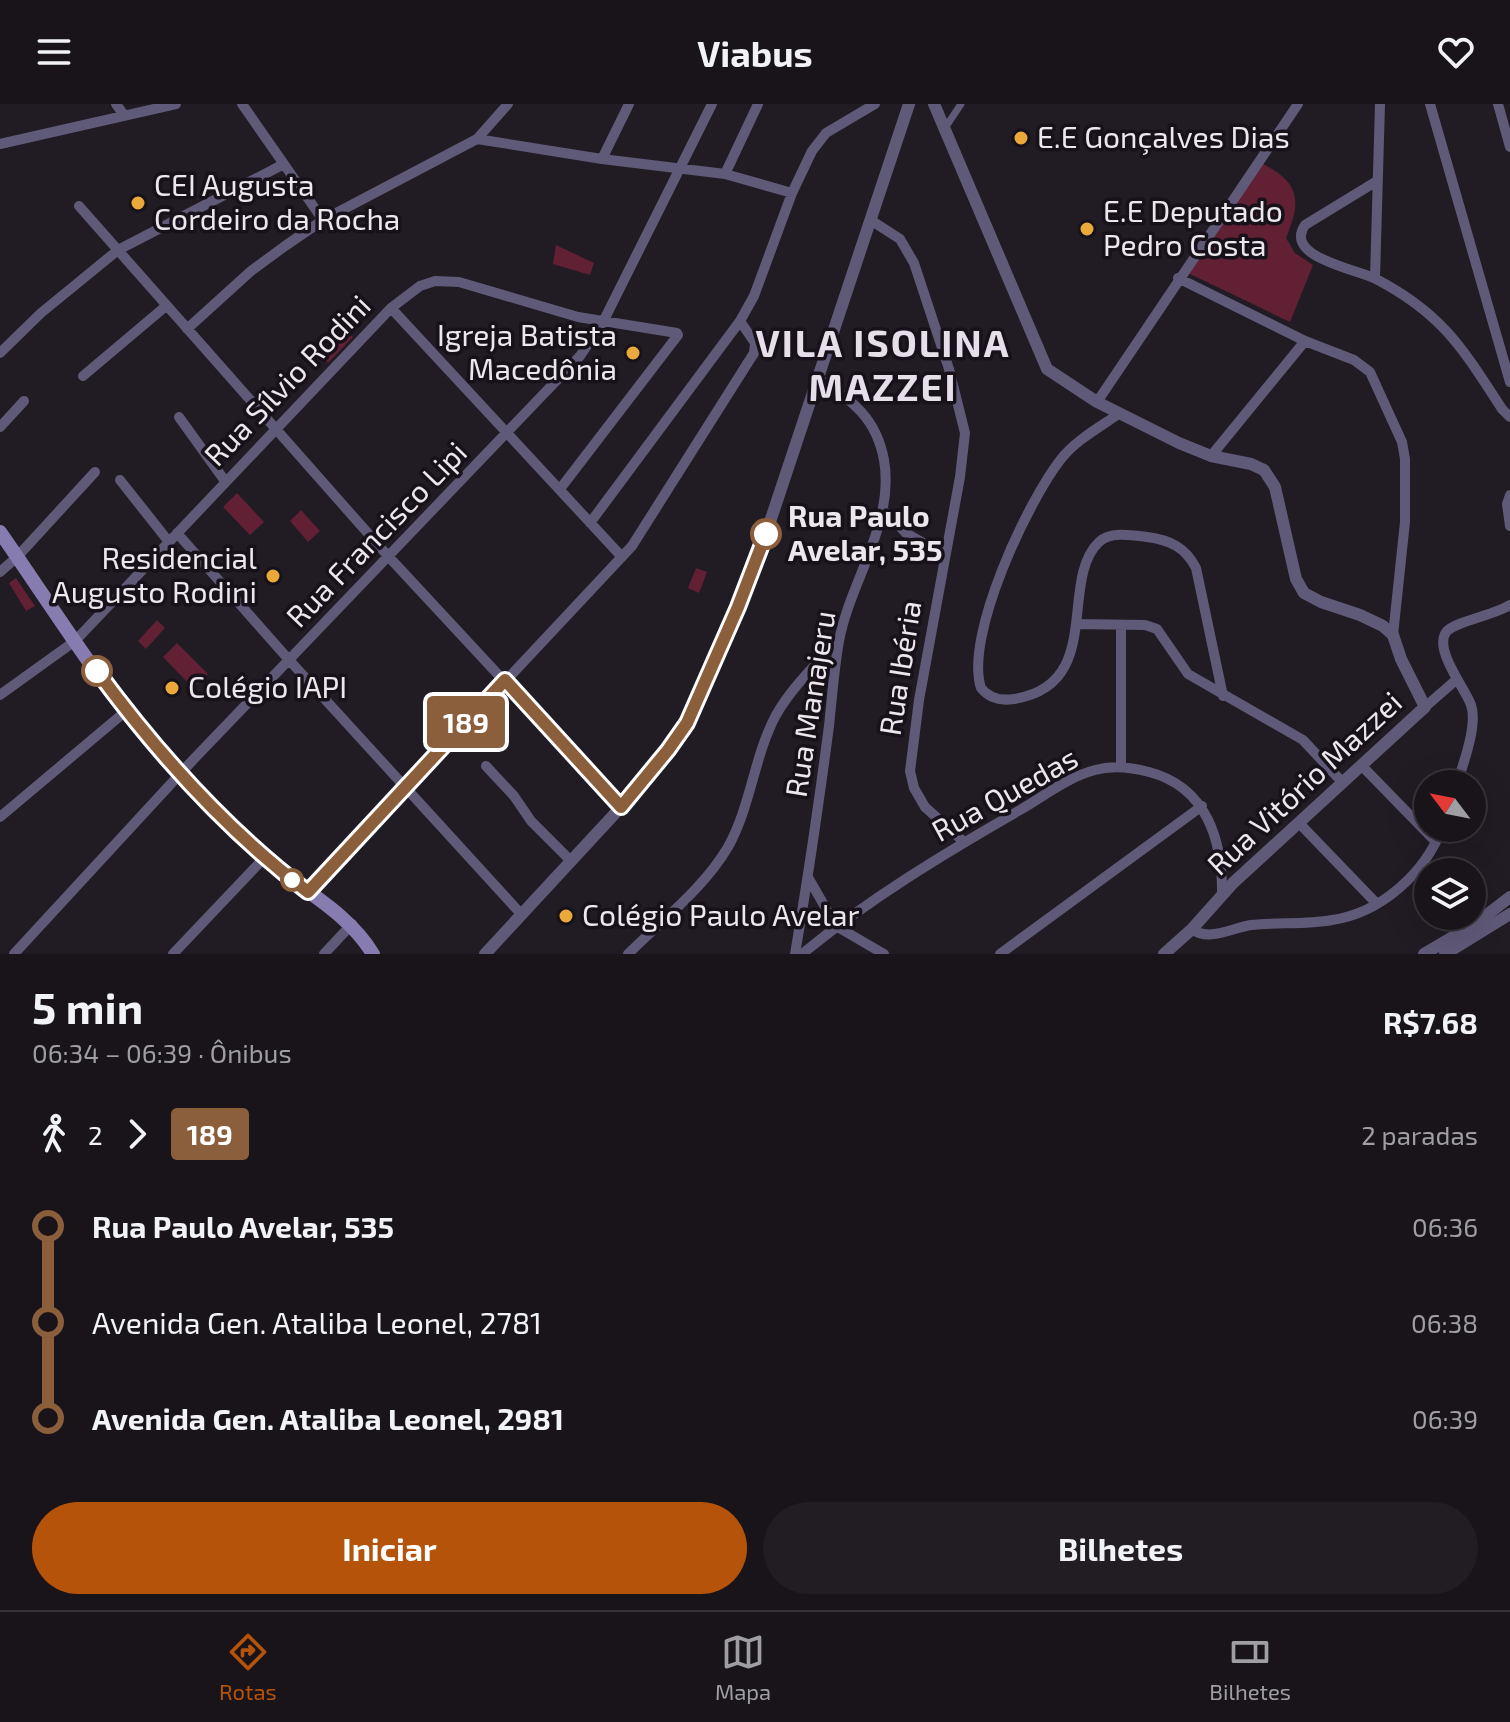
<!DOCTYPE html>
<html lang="pt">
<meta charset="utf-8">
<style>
body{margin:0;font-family:"Exo 2",sans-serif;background:#221d23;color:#f1f3f6;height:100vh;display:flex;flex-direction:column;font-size:30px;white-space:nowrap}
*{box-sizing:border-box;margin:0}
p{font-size:26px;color:#9f9ea2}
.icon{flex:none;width:44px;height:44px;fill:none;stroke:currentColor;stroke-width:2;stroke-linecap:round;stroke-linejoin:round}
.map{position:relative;height:850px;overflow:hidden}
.side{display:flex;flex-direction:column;background:#19141a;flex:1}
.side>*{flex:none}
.badge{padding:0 16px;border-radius:6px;font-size:28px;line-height:52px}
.needle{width:52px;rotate:302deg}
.controls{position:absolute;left:1414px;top:666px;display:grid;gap:16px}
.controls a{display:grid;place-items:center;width:72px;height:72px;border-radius:50%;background:#19141a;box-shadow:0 8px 32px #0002,0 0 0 2px #373339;font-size:40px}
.map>.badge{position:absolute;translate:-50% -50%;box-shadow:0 0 0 4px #fff}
.legs{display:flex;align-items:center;gap:12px;height:88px;padding:0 32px;font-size:26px}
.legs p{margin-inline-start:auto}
.head{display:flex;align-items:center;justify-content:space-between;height:136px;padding:0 32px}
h1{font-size:44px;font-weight:700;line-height:60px}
.button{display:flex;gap:16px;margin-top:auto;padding:16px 32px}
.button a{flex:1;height:92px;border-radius:48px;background:#b45309;color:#fff;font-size:32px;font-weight:700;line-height:92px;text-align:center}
.button a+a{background:#221d23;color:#f1f3f6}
ul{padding:0 32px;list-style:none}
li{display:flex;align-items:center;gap:28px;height:96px;font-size:30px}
li i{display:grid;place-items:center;width:12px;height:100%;margin:0 10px;background:currentColor}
li i::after{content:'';width:20px;height:20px;margin:-10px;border:6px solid;border-radius:50%;background:#19141a}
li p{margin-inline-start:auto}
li:first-child i{background:linear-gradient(#0000 50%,currentColor 0)}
li:last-child i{background:linear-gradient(currentColor 50%,#0000 0)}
header{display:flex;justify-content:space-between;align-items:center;height:104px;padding:0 32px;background:#19141a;font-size:36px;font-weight:700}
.tab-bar{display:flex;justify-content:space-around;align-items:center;height:112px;border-top:2px solid #373339;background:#19141a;font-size:22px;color:#9f9ea2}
.tab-bar a{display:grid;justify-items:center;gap:4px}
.tab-bar .active{color:#b45309}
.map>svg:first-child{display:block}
</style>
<header><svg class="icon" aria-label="menu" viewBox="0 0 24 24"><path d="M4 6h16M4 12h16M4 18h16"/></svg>Viabus<svg class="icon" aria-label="heart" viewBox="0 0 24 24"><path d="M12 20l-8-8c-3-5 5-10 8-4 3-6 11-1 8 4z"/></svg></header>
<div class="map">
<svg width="1510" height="850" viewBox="0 0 1510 850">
<rect width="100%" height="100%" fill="#211b23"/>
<path fill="#612034" d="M1263,60C1301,79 1301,98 1286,134L1295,149L1313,161L1290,218L1188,169Z
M556,141L594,159L590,171L553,160Z
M349,229L353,233L328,259L322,252L339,234L341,236Z
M237,389L264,418L250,431L223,403Z
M301,406L320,427L308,438L290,417Z
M696,464L707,468L699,489L688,484Z
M16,474L35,502L26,507L9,479Z
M157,516L165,524L146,545L138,537Z
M177,539L208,570L193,584L163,553Z"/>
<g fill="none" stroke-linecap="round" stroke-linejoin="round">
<path stroke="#605a79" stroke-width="7" d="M945,24L961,0"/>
<path stroke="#605a79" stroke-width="10" d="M116,0L124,11
M242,0L323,116
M1430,0L1510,278
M1498,0L1510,43
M477,35L602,55L725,70L792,89
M0,40L176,0
M602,55L629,0
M725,70L758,0
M1377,77L1305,121C1283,153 1356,165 1376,175C1443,210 1463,245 1502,305L1510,313
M79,102L388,452L621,703
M872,117L900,135L914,159L949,265L965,329L960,373L919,596L910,667L914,684L925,703L964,738
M1178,174L1305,237L1354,256L1370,268L1402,338L1405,355V418L1393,531
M1375,174L1380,0
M391,204L622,453
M187,225L251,167L285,142L323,116L477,35L508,0
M0,249L41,209L118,146L284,60
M83,272L166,202
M1097,298L1298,0
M1120,309C1100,323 1076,336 1061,355C1028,397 964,532 981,584C989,594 1001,597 1014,595C1105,581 1058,477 1099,438C1110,427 1132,431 1147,433C1170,436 1185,443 1196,464L1223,592
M179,313L225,377
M0,323L24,297
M1211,352L1305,237
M120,376L169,438
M1510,391L1507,400L1510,422
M883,405L906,429L944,451
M590,419L740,217L754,192L792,89L812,47L826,29L875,0
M177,429L290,557L521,810
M0,468L17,453L95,368
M1077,520L1145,521L1157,525L1188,570L1303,636L1343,679
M1121,521V662
M0,591L75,537L391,204L420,182L435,177L459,178L578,213L677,229L678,231L560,385
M1425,603L1456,576
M486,662L514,692L531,717L571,757
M1362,662L1436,738
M1457,680C1463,660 1478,621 1471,601C1465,584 1432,544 1447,527C1457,517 1495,511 1510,501
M0,713L126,607
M1299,719L1377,800
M809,775L836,822L884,850
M308,788L632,442L754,249L755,239L740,217
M1192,825C1208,838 1232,824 1251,821C1278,818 1305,821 1332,816C1381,809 1425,769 1442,724
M14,850L191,658L580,252L603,218L712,0
M173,850L264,754
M324,850L352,820
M628,850C661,817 704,784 728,743C751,702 754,652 776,611C792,583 817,559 839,536
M795,850C808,774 819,698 829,622C832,594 834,565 839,537C850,477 895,420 884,356C876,313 852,297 818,274
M802,850C869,795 945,749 1020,706C1044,692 1068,673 1095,666C1113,661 1130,663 1149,668C1207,683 1223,737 1222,792
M1000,850L1202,702"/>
<path stroke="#605a79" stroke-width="12" d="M934,0L1047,265L1097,298L1179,339L1211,352L1251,360L1264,366L1275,383L1296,475L1304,489L1321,498L1360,511L1383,522L1393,531L1401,555L1425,603L1233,779L1192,825L1164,850
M485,850L621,703L668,646L687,619L738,503L766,430L909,0
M1424,850L1475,820L1510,793
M1445,850L1510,810"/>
<path stroke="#877caf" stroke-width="14" d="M0,428C60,514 116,607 190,682C215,706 238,732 264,754C301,786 347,807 373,850"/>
</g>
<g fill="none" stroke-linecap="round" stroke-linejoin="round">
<g stroke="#fff" stroke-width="18">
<path id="line-1" d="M97,567C158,650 226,726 308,788L505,576L621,703L668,646L687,619L738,503L766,430"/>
</g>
<use href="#line-1" stroke="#8b5e3c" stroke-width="12"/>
</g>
<g fill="#eca93b" stroke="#171219" stroke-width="3">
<circle cx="1021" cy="34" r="8"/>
<circle cx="138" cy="99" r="8"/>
<circle cx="1087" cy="125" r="8"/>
<circle cx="633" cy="249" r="8"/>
<circle cx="273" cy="472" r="8"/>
<circle cx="172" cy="584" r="8"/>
<circle cx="566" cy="812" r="8"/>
</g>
<g fill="#fff" stroke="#8b5e3c" stroke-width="4">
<circle cx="766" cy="430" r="14"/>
<circle cx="97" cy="567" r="14"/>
<circle cx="292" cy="776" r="10"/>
</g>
<g text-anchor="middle" stroke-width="7" stroke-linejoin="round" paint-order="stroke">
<g font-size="30" fill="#ebe7ec" stroke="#171219" text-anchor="start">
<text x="1037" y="44">E.E Gonçalves Dias</text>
<text x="154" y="92">CEI Augusta<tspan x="154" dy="34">Cordeiro da Rocha</tspan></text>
<text x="1103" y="118">E.E Deputado<tspan x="1103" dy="34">Pedro Costa</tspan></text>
<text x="617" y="242" text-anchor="end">Igreja Batista<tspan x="617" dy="34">Macedônia</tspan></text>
<text x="257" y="465" text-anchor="end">Residencial<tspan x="257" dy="34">Augusto Rodini</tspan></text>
<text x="188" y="594">Colégio IAPI</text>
<text x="582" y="822">Colégio Paulo Avelar</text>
</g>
<g font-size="30" fill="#ebe7ec" stroke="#171219">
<text transform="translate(288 277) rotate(-46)" y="10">Rua Sílvio Rodini</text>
<text transform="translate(377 431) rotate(-46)" y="10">Rua Francisco Lipi</text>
<text transform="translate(901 564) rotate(-81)" y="10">Rua Ibéria</text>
<text transform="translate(811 600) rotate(-81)" y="10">Rua Manajeru</text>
<text transform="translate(1305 680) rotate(-43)" y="10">Rua Vitório Mazzei</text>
<text transform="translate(1005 691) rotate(-29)" y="10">Rua Quedas</text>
</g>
<g font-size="30" font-weight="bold" fill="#ebe7ec" stroke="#171219" text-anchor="start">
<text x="788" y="423">Rua Paulo<tspan x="788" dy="34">Avelar, 535</tspan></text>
</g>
<g font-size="38" font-weight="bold" letter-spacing="2" fill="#e6dee9" stroke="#171219">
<text x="883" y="253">VILA ISOLINA<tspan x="883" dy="44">MAZZEI</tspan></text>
</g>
</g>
</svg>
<div class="controls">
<a><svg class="needle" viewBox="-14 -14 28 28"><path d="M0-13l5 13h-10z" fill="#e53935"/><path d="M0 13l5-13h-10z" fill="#9f9ea2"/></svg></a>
<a><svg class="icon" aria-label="layers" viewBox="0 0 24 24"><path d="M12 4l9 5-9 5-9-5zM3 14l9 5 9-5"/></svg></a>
</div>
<b class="badge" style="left:466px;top:618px;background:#8b5e3c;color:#fff">189</b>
</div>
<section class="side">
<div class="head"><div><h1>5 min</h1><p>06:34 – 06:39 · Ônibus</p></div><b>R$7.68</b></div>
<div class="legs"><svg class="icon" aria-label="walk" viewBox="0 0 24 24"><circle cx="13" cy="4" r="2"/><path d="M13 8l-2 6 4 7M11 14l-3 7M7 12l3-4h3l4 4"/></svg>2<svg class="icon" aria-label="forward" viewBox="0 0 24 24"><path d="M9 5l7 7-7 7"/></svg><b class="badge" style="background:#8b5e3c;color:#fff">189</b><p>2 paradas</p></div>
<ul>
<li><i style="color:#8b5e3c"></i><b>Rua Paulo Avelar, 535</b><p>06:36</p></li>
<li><i style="color:#8b5e3c"></i><span>Avenida Gen. Ataliba Leonel, 2781</span><p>06:38</p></li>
<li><i style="color:#8b5e3c"></i><b>Avenida Gen. Ataliba Leonel, 2981</b><p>06:39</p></li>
</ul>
<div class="button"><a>Iniciar</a><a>Bilhetes</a></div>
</section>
<nav class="tab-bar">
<a class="active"><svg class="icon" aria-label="directions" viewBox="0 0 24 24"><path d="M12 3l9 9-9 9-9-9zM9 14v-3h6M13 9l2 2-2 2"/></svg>Rotas</a>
<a><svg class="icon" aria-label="map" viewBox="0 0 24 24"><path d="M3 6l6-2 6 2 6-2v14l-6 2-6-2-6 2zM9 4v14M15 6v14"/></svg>Mapa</a>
<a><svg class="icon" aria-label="tickets" viewBox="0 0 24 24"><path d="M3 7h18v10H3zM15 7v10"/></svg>Bilhetes</a>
</nav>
